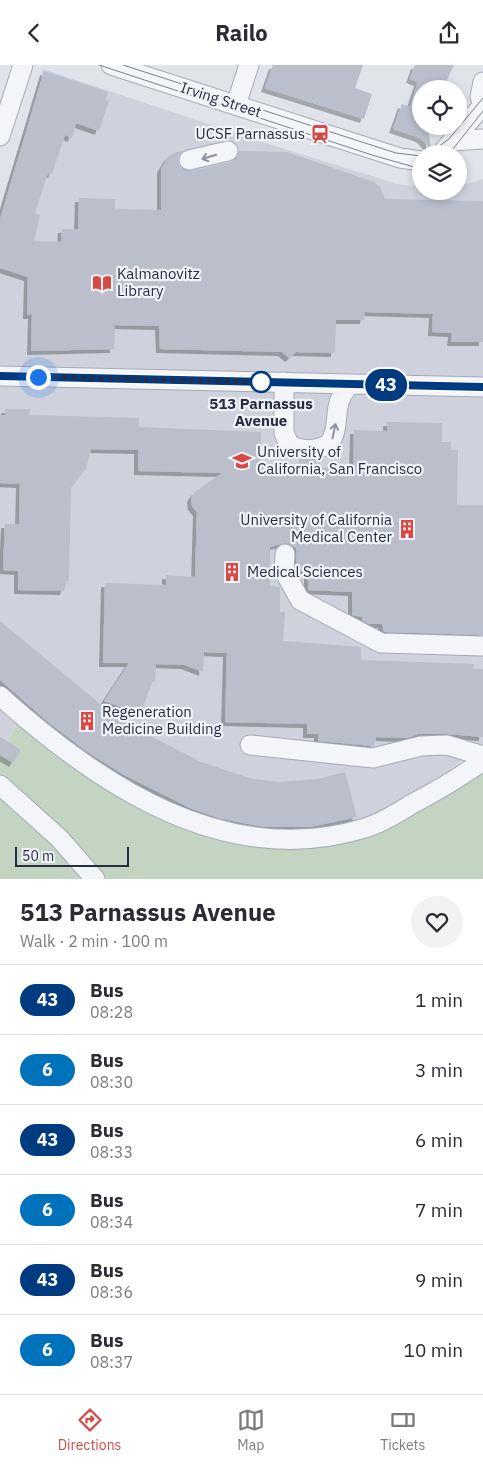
<!DOCTYPE html>
<meta charset="utf-8">
<style>
body{margin:0;font-family:"IBM Plex Sans",sans-serif;background:#f2f2f3;color:#2b2b33;height:100vh;display:flex;flex-direction:column;font-size:19px;white-space:nowrap}
*{box-sizing:border-box;margin:0}
p{font-size:16px;color:#7c7c81}
.icon{flex:none;width:28px;height:28px;fill:none;stroke:currentColor;stroke-width:2;stroke-linecap:round;stroke-linejoin:round}
.map{position:relative;height:814px;overflow:hidden}
.side{display:flex;flex-direction:column;background:#fff;flex:1}
.side>*{flex:none}
.badge{padding:0 10px;border-radius:16px;font-size:18px;line-height:32px}
.controls{position:absolute;left:412px;top:15px;display:grid;gap:10px}
.controls a{display:grid;place-items:center;width:55px;height:55px;border-radius:50%;background:#fff;box-shadow:0 2px 8px #0003;font-size:25px}
.scale{position:absolute;left:15px;bottom:12px;width:114px;box-sizing:border-box;padding-left:5px;border:2px solid #292d43;border-top:0;font-size:14px;line-height:18px;white-space:nowrap;color:#292d43;-webkit-text-stroke:4px #f1f3f8;paint-order:stroke}
.you{position:absolute;width:25px;height:25px;margin:-12px;border:4px solid #fff;border-radius:50%;background:#1a73e8;box-shadow:0 0 0 8px #1a73e833}
.map>.badge{position:absolute;translate:-50% -50%;box-shadow:0 0 0 2px #fff}
.round{display:grid;place-items:center;flex:none;width:52px;height:52px;border-radius:26px;background:#f2f2f3}
.overview{display:flex;align-items:center;justify-content:space-between;height:85px;padding:0 20px}
h1{font-size:24px;font-weight:700;line-height:38px}
ul{padding:0;list-style:none}
li{display:flex;align-items:center;gap:15px;height:70px;padding:0 20px;border-top:1px solid #e1e1e2}
li div{flex:1}
li b{display:block;font-size:19px}
li em{font-style:normal}
li .badge{min-width:55px;font-weight:700;text-align:center}
header{display:flex;justify-content:space-between;align-items:center;height:65px;padding:0 20px;background:#fff;font-size:22px;font-weight:700}
.tab-bar{display:flex;justify-content:space-around;align-items:center;height:70px;border-top:1px solid #e1e1e2;background:#fff;font-size:14px;color:#7c7c81}
.tab-bar a{display:grid;justify-items:center;gap:2px}
.tab-bar .selected{color:#d34b43}
.map>svg:first-child{display:block}
</style>
<header><svg class="icon" aria-label="back" viewBox="0 0 24 24"><path d="M15 5l-7 7 7 7"/></svg>Railo<svg class="icon" aria-label="share" viewBox="0 0 24 24"><path d="M12 15V3M7 8l5-5 5 5M5 13v7h14v-7"/></svg></header>
<div class="map">
<svg width="483" height="814" viewBox="0 0 483 814">
<defs>
<filter id="shadow"><feDropShadow dx="-4" dy="4" stdDeviation="0" flood-color="#0004"/></filter>
</defs>
<rect width="100%" height="100%" fill="#e1e3eb"/>
<path fill="#cfd2dd" d="M43,4L269,79L397,119L421,122V126H459V121L483,114V681L449,705L350,767L246,772L169,747L21,651L0,690V142Z"/>
<path fill="#c3d5c2" d="M17,659L98,717L204,765L345,775L483,702V814H0V690Z"/>
<path fill="#bbbecb" filter="url(#shadow)" d="M273,0H363L355,23L372,29L364,54L265,23Z
M415,0H454L443,24H421V61H428L431,84L420,73L393,64L402,39L410,42L418,17L410,14Z
M44,6L108,27L106,35L109,36L99,66L76,58L72,73L65,70L52,109L48,108L35,148L40,150L34,176L61,177L62,164H78L79,133L115,134V144L161,145V104L168,92L176,87L183,86L178,91V98L181,103L191,106L231,97L236,94L239,86L287,87L374,117L380,122L385,134L483,136V277H451L452,268L432,267L433,249L365,247L364,255H336L335,288L296,287L289,293L282,287L160,284L159,261L115,260L114,284L31,286L32,250H27L28,212L0,203V154Z
M5,344H30L29,350L139,353V362L261,367L260,402L299,403V395H315L320,396L319,403L353,404L354,365L387,366V357L442,358V377H451V385H458L457,440H483V570L384,567L382,559H369L362,555V552L352,550V527L308,525V506H297L296,483L286,478L270,482V521L280,522V547H285L283,576L361,582V595L474,599L473,604H483V672L447,669H418L408,673L376,672L374,681L318,676V669H307V659L225,657L227,588L204,587L203,607L185,600L156,599L155,617H152L141,649L104,636L129,598H103L105,518L166,520V510L195,512L197,447L192,441L191,433L195,427L222,408L138,406V385L91,384L86,404L71,423L69,516H67L64,526L18,525V506L3,505L5,459H19L20,419L0,418V350H5Z
M0,556L104,642L102,646L201,697L249,713L277,717L318,714L345,707L357,752L310,762H264L218,753L190,743L124,710L86,686L48,657L0,615Z
M0,672L21,685L13,698L0,690Z"/>
<g fill="none" stroke-linecap="round" stroke-linejoin="round">
<g stroke="#a6a9b5" stroke-width="21">
<path id="minor" d="M111,0L400,93L421,96
M483,17L480,32L483,39
M236,40L249,0
M0,71L23,0
M453,76L483,74
M441,89L483,40
M189,95L228,86
M0,311L483,322
M284,317V368L289,379C300,387 317,386 329,379C343,359 329,339 351,319
M285,489L284,506L300,535L381,578L483,581
M0,631C99,720 226,806 365,763C382,758 397,748 412,739C437,726 460,712 483,696
M250,680L373,693L421,681L447,680L483,691
M0,720L59,773L95,814"/>
</g>
<use href="#minor" stroke="#f4f5f9" stroke-width="19"/>
<path stroke="#7a7f95" stroke-width="1" d="M99,0L372,90L421,104
M123,0L396,88L421,91
M428,89L449,74L483,33
M449,89L483,46"/>
</g>
<defs><path id="oneway-shaft" d="M-6 0H5M1.5-3L5.5 0L1.5 3" fill="none" stroke-width="1.6" stroke-linecap="round" stroke-linejoin="round" transform="scale(1.25)"/></defs>
<g stroke="#8e919e">
<use href="#oneway-shaft" transform="translate(209 92) rotate(163)"/>
<use href="#oneway-shaft" transform="translate(334 366) rotate(-78)"/>
</g>
<g fill="none" stroke-linecap="round" stroke-linejoin="round">
<g stroke="#fff" stroke-width="11">
<path id="line" d="M0,311L483,322"/>
</g>
<use href="#line" stroke="#003b80" stroke-width="8"/>
<path stroke="#292d43" stroke-width="5" stroke-dasharray="0 9" d="M38,312L261,317"/>
</g>
<defs>
<g id="station-bare" transform="scale(1.5)"><path d="M-3-6H3Q5-6 5-4V2Q5 4 3 4L4.5 6H3L1.5 4h-3L-3 6H-4.5L-3 4Q-5 4-5 2V-4Q-5-6-3-6ZM-3.5-4v3h7v-3ZM-3.5 1v1.5H-2V1ZM2 1v1.5H3.5V1Z" fill="#d34b43" stroke="#f1f3f8" stroke-width="2.5" paint-order="stroke"/></g>
<g id="library-bare" transform="scale(1.5)"><path d="M-6-4Q-3-5.5-.7-3.5V5Q-3 3-6 4ZM6-4Q3-5.5 .7-3.5V5Q3 3 6 4Z" fill="#d34b43" stroke="#f1f3f8" stroke-width="2.5" paint-order="stroke"/></g>
<g id="university-bare" transform="scale(1.5)"><path d="M0-5L7-2L0 1L-7-2ZM-4 1L0 2.5L4 1V4Q0 6-4 4Z" fill="#d34b43" stroke="#f1f3f8" stroke-width="2.5" paint-order="stroke"/></g>
<g id="building-bare" transform="scale(1.5)"><path d="M-4-6H4V6H1V3H-1V6H-4ZM-2.5-4.3h1.7v1.8h-1.7ZM.8-4.3h1.7v1.8H.8ZM-2.5-1h1.7V.8h-1.7ZM.8-1h1.7V.8H.8Z" fill="#d34b43" stroke="#f1f3f8" stroke-width="2.5" paint-order="stroke"/></g>
</defs>
<g fill-rule="evenodd">
<use href="#station-bare" x="320" y="69"/>
<use href="#library-bare" x="102" y="218"/>
<use href="#university-bare" x="242" y="396"/>
<use href="#building-bare" x="407" y="464"/>
<use href="#building-bare" x="232" y="507"/>
<use href="#building-bare" x="87" y="656"/>
</g>
<circle fill="#fff" stroke="#003b80" stroke-width="2.5" cx="261" cy="317" r="10"/>
<g text-anchor="middle" stroke-width="4.5" stroke-linejoin="round" paint-order="stroke">
<g font-size="15" fill="#292d43" stroke="#f1f3f8">
<text transform="translate(221 35) rotate(18)" y="5">Irving Street</text>
</g>
<g font-size="15" fill="#292d43" stroke="#f1f3f8" text-anchor="start">
<text x="305" y="74" text-anchor="end">UCSF Parnassus</text>
<text x="117" y="214">Kalmanovitz<tspan x="117" dy="17">Library</tspan></text>
<text x="257" y="392">University of<tspan x="257" dy="17">California, San Francisco</tspan></text>
<text x="392" y="460" text-anchor="end">University of California<tspan x="392" dy="17">Medical Center</tspan></text>
<text x="247" y="512">Medical Sciences</text>
<text x="102" y="652">Regeneration<tspan x="102" dy="17">Medicine Building</tspan></text>
</g>
<g font-size="15" font-weight="bold" fill="#292d43" stroke="#f1f3f8">
<text x="261" y="344">513 Parnassus<tspan x="261" dy="17">Avenue</tspan></text>
</g>
</g>
</svg>
<div class="controls">
<a><svg class="icon" aria-label="locate" viewBox="0 0 24 24"><circle cx="12" cy="12" r="6"/><path d="M12 2v4M12 18v4M2 12h4M18 12h4"/></svg></a>
<a><svg class="icon" aria-label="layers" viewBox="0 0 24 24"><path d="M12 4l9 5-9 5-9-5zM3 14l9 5 9-5"/></svg></a>
</div>
<div class="scale">50 m</div>
<div class="you" style="left:38px;top:312px"></div>
<b class="badge" style="left:386px;top:320px;background:#003b80;color:#fff">43</b>
</div>
<section class="side">
<div class="overview"><div><h1>513 Parnassus Avenue</h1><p>Walk · 2 min · 100 m</p></div><a class="round"><svg class="icon" aria-label="heart" viewBox="0 0 24 24"><path d="M12 20l-8-8c-3-5 5-10 8-4 3-6 11-1 8 4z"/></svg></a></div>
<ul>
<li><span class="badge" style="background:#003b80;color:#fff">43</span><div><b>Bus</b><p>08:28</p></div><em>1 min</em></li>
<li><span class="badge" style="background:#0072bc;color:#fff">6</span><div><b>Bus</b><p>08:30</p></div><em>3 min</em></li>
<li><span class="badge" style="background:#003b80;color:#fff">43</span><div><b>Bus</b><p>08:33</p></div><em>6 min</em></li>
<li><span class="badge" style="background:#0072bc;color:#fff">6</span><div><b>Bus</b><p>08:34</p></div><em>7 min</em></li>
<li><span class="badge" style="background:#003b80;color:#fff">43</span><div><b>Bus</b><p>08:36</p></div><em>9 min</em></li>
<li><span class="badge" style="background:#0072bc;color:#fff">6</span><div><b>Bus</b><p>08:37</p></div><em>10 min</em></li>
</ul>
</section>
<nav class="tab-bar">
<a class="selected"><svg class="icon" aria-label="directions" viewBox="0 0 24 24"><path d="M12 3l9 9-9 9-9-9zM9 14v-3h6M13 9l2 2-2 2"/></svg>Directions</a>
<a><svg class="icon" aria-label="map" viewBox="0 0 24 24"><path d="M3 6l6-2 6 2 6-2v14l-6 2-6-2-6 2zM9 4v14M15 6v14"/></svg>Map</a>
<a><svg class="icon" aria-label="tickets" viewBox="0 0 24 24"><path d="M3 7h18v10H3zM15 7v10"/></svg>Tickets</a>
</nav>
